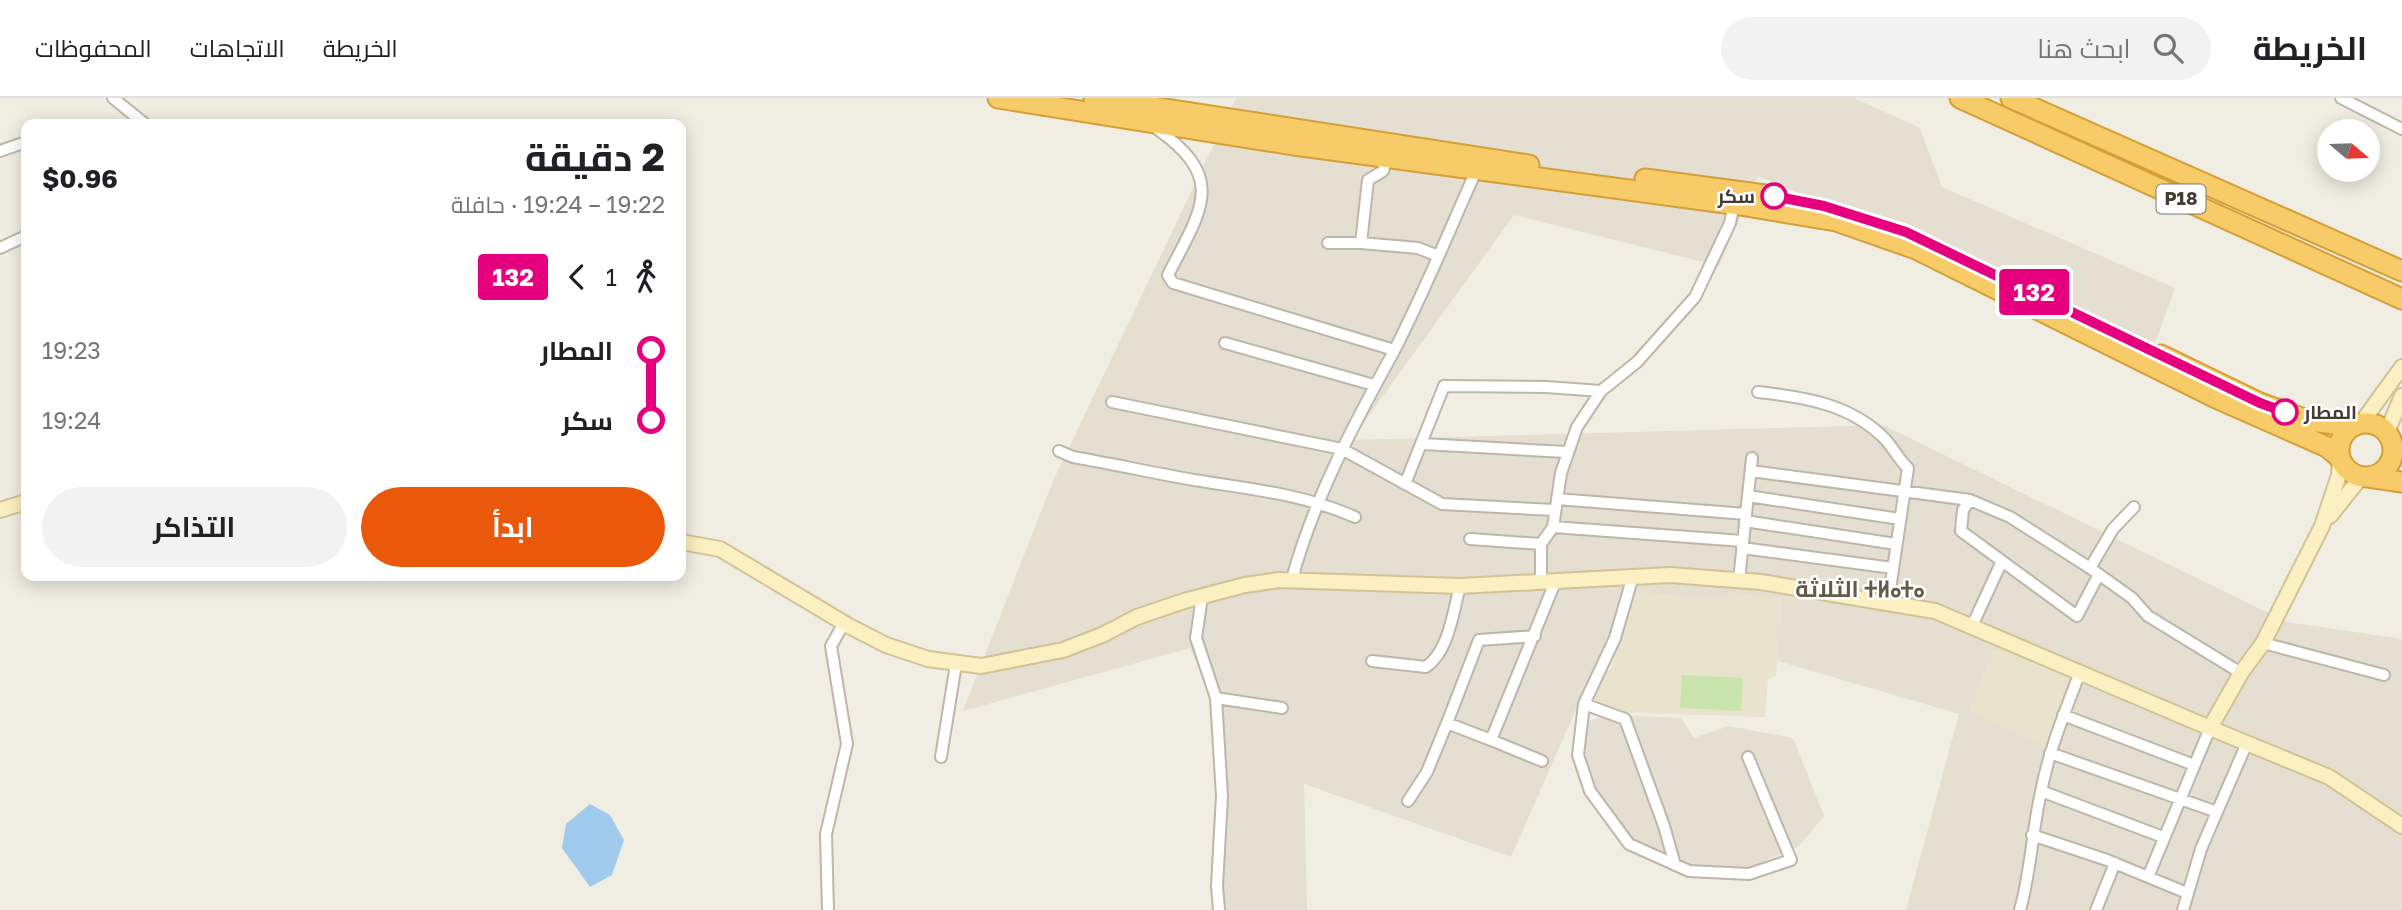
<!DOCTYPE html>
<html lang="ar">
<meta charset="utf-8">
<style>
body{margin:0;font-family:"Golos Text",Cairo,"Noto Sans Tifinagh",sans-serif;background:#f2f2f2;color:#202124;direction:rtl;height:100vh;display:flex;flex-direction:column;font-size:26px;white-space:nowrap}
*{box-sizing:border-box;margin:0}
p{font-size:23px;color:#757577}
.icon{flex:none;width:38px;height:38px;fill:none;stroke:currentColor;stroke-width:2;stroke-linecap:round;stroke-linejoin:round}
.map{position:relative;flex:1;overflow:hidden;direction:ltr}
.panel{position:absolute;left:21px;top:21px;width:665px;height:462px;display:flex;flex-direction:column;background:#fff;border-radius:14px;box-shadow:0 4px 18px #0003;direction:rtl}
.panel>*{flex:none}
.badge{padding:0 14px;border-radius:5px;font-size:24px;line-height:46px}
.needle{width:46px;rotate:109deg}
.buttons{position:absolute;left:2317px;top:21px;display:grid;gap:14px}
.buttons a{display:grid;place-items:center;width:63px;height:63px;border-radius:50%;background:#fff;box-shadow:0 4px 18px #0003;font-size:35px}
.map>.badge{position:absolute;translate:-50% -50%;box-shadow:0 0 0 4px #fff}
.legs{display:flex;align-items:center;gap:10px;height:77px;padding:0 21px;font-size:23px}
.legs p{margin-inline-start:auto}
.overview{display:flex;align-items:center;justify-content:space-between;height:119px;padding:0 21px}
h1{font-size:38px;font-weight:700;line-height:52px}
.action{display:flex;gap:14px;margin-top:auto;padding:14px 21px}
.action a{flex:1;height:80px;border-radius:42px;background:#ea580c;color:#fff;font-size:28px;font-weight:700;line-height:80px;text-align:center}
.action a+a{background:#f2f2f2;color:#202124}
ul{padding:0 21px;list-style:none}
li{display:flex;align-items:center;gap:24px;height:70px;font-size:26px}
li i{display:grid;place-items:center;width:10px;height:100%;margin:0 9px;background:currentColor}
li i::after{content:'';width:18px;height:18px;margin:-9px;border:5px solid;border-radius:50%;background:#fff}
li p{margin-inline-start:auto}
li:first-child i{background:linear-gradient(#0000 50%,currentColor 0)}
li:last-child i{background:linear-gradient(currentColor 50%,#0000 0)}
header{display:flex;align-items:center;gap:42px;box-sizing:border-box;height:98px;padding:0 35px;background:#fff;border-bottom:2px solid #e0e0e0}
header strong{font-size:33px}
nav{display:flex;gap:38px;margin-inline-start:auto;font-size:24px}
.search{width:490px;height:63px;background:#f2f2f2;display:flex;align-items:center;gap:18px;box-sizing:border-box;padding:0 24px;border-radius:38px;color:#757577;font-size:26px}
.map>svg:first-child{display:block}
</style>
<header>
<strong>الخريطة</strong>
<div class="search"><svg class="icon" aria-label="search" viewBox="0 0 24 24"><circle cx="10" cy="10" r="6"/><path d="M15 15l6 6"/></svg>ابحث هنا</div>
<nav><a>الخريطة</a><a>الاتجاهات</a><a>المحفوظات</a></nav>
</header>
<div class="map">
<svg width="2402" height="812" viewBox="0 0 2402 812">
<rect width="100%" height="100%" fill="#f0ede2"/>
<path fill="#e4dfd1" d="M1236,0H1854L1920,30L1942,89L2175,190L2155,245L1758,78L1719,168L1514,117L1351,342L1883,327L2287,524L2402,541V812H1906L1959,616L1618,516L1511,759L1304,686L1307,812H1215L1212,764L1221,690L1210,596L1190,550L963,613L1053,383Z
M1608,617L1681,620L1694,640L1729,628L1793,640L1824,718L1799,748L1742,773L1661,767L1632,752L1602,705L1582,656L1585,624Z"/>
<path fill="#e9e2cd" d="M1635,494L1727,500L1728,494L1783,500L1776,578L1768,581L1765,619L1615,614L1593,604L1602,574L1610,572Z
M2003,548L2071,579L2045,649L1968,613L1993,551L2000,554Z"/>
<path fill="#c9e4ac" d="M1682,577L1743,580L1741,613L1680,610Z"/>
<path fill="#a0cbec" d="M590,706L610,717L624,742L612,777L590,789L562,750L566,726Z"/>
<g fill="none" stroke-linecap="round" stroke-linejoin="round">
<g stroke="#beb7a9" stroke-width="14">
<path id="street" d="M113,0L145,26
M2341,0L2402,31
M1156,27L1157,31C1228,81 1201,112 1168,177L1173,185L1394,252
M0,53L26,44
M1328,145H1361L1368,82L1383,73L1387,60
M1361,145L1418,150L1438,158
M0,150L26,138
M1225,245L1374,287
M1758,294C1804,299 1850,306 1884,340C1893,349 1898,361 1908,370L1888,505
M1112,304L1342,351L1442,406L1554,412
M1423,346L1566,354
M1059,353L1073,359C1113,366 1154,375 1194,382C1250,391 1303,396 1355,419
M1751,373L1970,402L2010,419L2090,470L2132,500L2148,518L2241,575
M1405,386L1444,288L1546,289L1601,293
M1748,398L1900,421
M1557,401L1746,416
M1970,402L1963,412L1961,433L2077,518L2099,476
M1745,423L1896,446
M1553,429L1743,443
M1470,441L1541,446
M1742,450L1893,470
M2090,470L2113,431L2134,409
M1633,478L1615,540L1584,606L1578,657L1590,693L1629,746L1689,773L1749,776L1791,762L1748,659
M1292,481C1314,400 1354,326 1394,253C1424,195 1449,133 1476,73
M1541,482V446L1553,429L1561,375L1577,329L1601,293L1637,264L1695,199L1730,125L1734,106
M1739,482L1752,360
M1202,499L1196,540L1216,600L1222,698L1217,788L1219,812
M1972,528L2002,463
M1535,538L1479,542L1447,625L1491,642L1556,482
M2263,545L2384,577
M1372,563L1426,569C1449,553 1453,514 1460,488
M1216,600L1282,610
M1584,606L1625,621L1664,728L1675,767
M2063,617L2194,667
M1491,642L1542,663
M2050,655L2217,714L2247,645
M941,659L956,566
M2041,693L2163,739
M1408,703L1427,674L1447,625
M2032,737L2107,762L2187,795
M2148,779L2210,630
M828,812L826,736L847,646L831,548L844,525
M2020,812C2031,773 2032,733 2041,694C2049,652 2065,614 2080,574
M2096,812L2115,765
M2183,812L2201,751L2217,714"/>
</g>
<g stroke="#d2c396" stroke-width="18">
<path id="secondary" d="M2362,324L2402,269
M2387,334L2402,298
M0,412L26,404
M2330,418L2361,379
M681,444L720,451L849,528L886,547L928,561L981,568L1063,552L1102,537L1137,519L1184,503L1245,487L1279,482L1460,488L1670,477L1761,484L1935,513L2210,630L2241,575L2263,545L2322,428L2339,377L2340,361
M2210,630L2329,679L2402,728"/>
</g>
<g stroke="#d59f38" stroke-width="23">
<path id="highway" d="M998,0L1294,47L1740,107L1836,123L1916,151L2216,300L2327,349L2340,360
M1094,0L1529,67
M1960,0L2402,201
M2011,0L2402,173
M1645,81L1765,97
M2161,257L2260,305L2310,323L2352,328
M2339 352a27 27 0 1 1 54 0a27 27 0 1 1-54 0Z
M2368,379L2402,384"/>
</g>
<use href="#street" stroke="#fff" stroke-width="10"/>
<use href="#secondary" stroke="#fcefc1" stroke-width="14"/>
<use href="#highway" stroke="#f7cb67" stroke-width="19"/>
</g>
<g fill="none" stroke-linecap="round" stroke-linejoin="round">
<g stroke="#fff" stroke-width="16">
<path id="line-1" d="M1774,98L1824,108L1906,134L2260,305L2285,314"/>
</g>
<use href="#line-1" stroke="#e6007e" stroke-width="10"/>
</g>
<g fill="#fff" stroke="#e6007e" stroke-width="3.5">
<circle cx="1774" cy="98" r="12"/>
<circle cx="2285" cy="314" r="12"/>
</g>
<g text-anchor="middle" stroke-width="5" stroke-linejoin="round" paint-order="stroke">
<rect fill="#fff" stroke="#7b7670" stroke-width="2" x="2156.5" y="86.5" width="49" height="29" rx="5"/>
<g font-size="18" font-weight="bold" fill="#423c33">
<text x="2181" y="107">P18</text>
</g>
<g font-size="19" font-weight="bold" fill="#423c33" stroke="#fff" text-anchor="end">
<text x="1755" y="105">سكر</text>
<text x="2304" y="321" text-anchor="start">المطار</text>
</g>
<g font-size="23" font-weight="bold" fill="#645b4b" stroke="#fff">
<text x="1860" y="499">الثلاثة ⵜⵍⴰⵜⴰ</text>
</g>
</g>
</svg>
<div class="buttons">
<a><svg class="needle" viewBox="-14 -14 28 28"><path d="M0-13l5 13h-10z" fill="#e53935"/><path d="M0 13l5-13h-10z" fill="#757577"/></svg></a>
</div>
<b class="badge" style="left:2034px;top:194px;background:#e6007e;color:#fff">132</b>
<section class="panel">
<div class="overview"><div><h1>2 دقيقة</h1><p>19:22 – 19:24 · حافلة</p></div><b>$0.96</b></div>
<div class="legs"><svg class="icon" aria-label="walk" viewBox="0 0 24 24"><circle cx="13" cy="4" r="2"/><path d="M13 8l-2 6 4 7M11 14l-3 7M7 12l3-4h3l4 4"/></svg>1<svg class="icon" aria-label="back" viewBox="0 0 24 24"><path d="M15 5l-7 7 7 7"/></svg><b class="badge" style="background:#e6007e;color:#fff">132</b></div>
<ul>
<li><i style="color:#e6007e"></i><b>المطار</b><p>19:23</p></li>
<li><i style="color:#e6007e"></i><b>سكر</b><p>19:24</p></li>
</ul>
<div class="action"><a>ابدأ</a><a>التذاكر</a></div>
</section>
</div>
